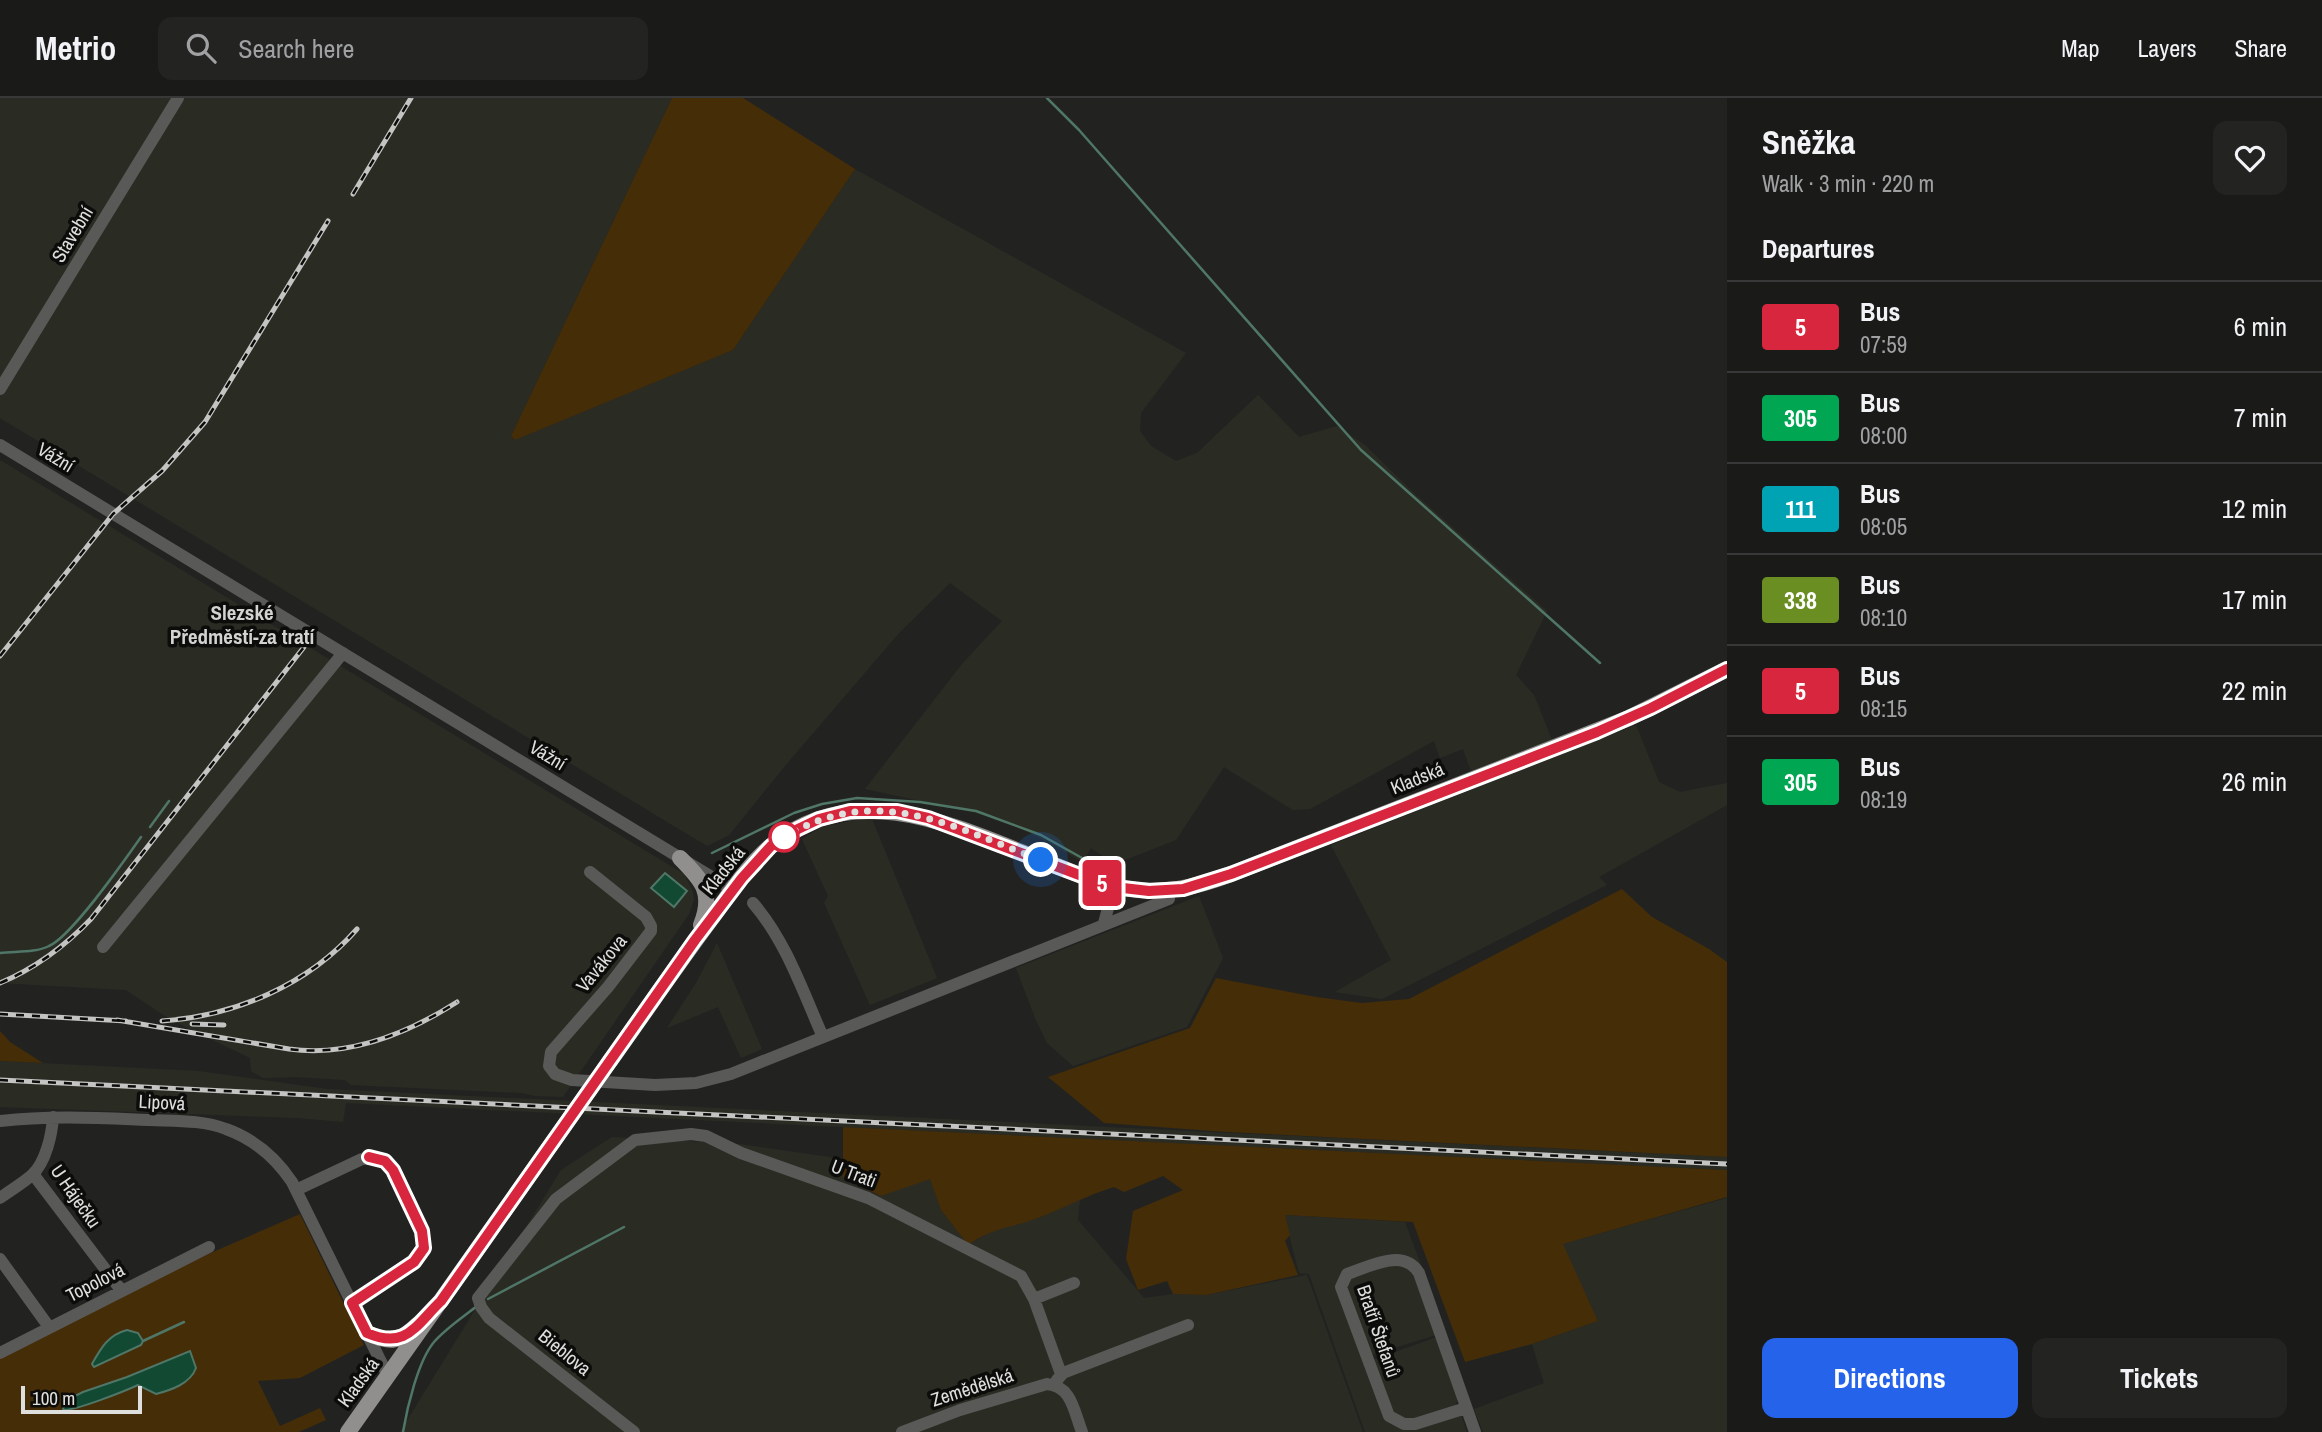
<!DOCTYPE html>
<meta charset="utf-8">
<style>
body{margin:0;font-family:"Archivo Narrow",sans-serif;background:#232322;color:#f1f3f6;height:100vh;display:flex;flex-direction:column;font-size:26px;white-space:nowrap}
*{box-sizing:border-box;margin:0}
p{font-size:23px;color:#9fa1a2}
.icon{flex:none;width:38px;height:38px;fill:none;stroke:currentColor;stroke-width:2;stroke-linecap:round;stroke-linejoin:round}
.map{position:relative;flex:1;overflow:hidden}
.side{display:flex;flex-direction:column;background:#1a1a19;width:595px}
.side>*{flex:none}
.badge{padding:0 14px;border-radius:5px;font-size:24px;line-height:46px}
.scale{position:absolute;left:21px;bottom:18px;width:121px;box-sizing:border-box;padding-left:7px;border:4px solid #dfe0de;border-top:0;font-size:19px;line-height:24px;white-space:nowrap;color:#dfe0de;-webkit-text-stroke:5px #0c0c0b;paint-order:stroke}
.you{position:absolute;width:35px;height:35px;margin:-18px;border:5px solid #fff;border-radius:50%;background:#1a73e8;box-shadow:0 0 0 10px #1a73e833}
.map>.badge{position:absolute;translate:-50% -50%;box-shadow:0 0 0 4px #fff}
h2{padding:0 35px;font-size:26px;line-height:63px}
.round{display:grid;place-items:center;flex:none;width:74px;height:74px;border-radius:14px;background:#232322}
.overview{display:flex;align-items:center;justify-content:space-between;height:119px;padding:0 35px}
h1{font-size:33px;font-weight:800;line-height:52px}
.cta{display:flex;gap:14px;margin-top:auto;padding:14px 35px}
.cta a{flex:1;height:80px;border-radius:14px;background:#2563eb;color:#fff;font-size:28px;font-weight:800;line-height:80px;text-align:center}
.cta a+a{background:#232322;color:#f1f3f6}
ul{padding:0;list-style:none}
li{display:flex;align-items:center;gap:21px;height:91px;padding:0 35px;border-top:2px solid #383838}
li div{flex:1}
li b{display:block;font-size:26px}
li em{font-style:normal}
li .badge{min-width:77px;font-weight:700;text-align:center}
header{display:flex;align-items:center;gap:42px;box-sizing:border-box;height:98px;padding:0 35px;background:#1a1a19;border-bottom:2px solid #383838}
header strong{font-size:33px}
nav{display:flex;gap:38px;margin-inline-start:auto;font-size:24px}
.search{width:490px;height:63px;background:#232322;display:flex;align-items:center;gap:18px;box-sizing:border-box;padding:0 24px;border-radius:14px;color:#9fa1a2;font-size:26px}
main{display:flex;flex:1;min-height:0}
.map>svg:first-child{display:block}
</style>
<header>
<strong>Metrio</strong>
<div class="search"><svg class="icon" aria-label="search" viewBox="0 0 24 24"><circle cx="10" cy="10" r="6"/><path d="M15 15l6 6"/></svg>Search here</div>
<nav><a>Map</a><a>Layers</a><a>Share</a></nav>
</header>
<main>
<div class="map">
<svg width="1727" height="1334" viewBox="0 0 1727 1334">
<rect width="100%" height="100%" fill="#222321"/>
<path fill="#2a2c24" d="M0,0H672L511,338L514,342L733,252L855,71L1186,255L1141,315L1140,333L1151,348L1176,363L1197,355L1258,297L1299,339L1337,328L1365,347L1415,396L1547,513L1516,577L1534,597L1552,642L1471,673L1463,651L1440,660L1434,643L1310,711L1293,712L1224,669L1176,742L1115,766L1091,750L1082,764L1048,744L1015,728L976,715L865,691L962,566L1002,523L950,485L899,535L784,669L729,737L707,748L0,320Z
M0,362L684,776L693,794L694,802L689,816L563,999L535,998L522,995L351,987L345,982L295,979L263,980L251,973L250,960L171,922L126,892L0,885Z
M1636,627L1659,684L1680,694L1727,685V707L1599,779L1607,787L1382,901L1335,894L1391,862L1331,747Z
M861,721H872L937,880L870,907L824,805L828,798L802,741L822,729Z
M1199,798L1223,860L1187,929L1073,968L1047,945L1035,920L1016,870Z
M717,845L762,951L741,960L718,909L667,930L696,885Z
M0,963L198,973L327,991L1727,1059V1072L346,1005L343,1024L298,1020L0,1009Z
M612,1039L739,1046L843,1061L841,1074L850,1085L881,1098L930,1080L941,1112L968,1147L993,1132L1038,1120L1080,1101L1078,1122L1144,1200L1173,1196L1206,1197L1307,1177L1363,1334H400L561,1072Z
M1727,1100V1334H1483L1474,1311L1544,1285L1532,1246L1598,1223L1562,1146Z
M1284,1117L1405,1124L1446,1234L1364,1259L1397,1328L1460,1314L1467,1334H1365L1309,1176L1299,1175Z
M1437,1239L1458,1300L1455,1308L1405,1324L1395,1319L1373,1262Z"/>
<path fill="#452d08" d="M672,0H743L855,71L733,252L515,342L511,338Z
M1622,791L1652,819L1709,851L1727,864V1059L1226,1034L1104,1025L1048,979L1190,930L1216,880L1316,899L1362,905L1409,901Z
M0,933L10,944L43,965L0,963Z
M843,1029L1727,1072V1099L1563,1146L1598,1223L1532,1246L1465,1264L1413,1124L1285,1117L1290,1137L1285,1143L1298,1177L1206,1197L1173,1196L1167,1183L1138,1192L1126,1161L1133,1113L1183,1092L1163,1078L1124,1094L1114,1089C1088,1097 1064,1110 1038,1120C1011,1130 994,1129 968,1147L941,1112L930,1081L881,1098L843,1080Z
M300,1116L364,1247L300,1280L258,1283L280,1328L320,1310L326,1322L299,1334H0V1259L165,1175Z"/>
<path fill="#114933" stroke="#4f7666" stroke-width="2" d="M665,775L687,793L674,809L651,790Z
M127,1232L138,1235L143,1243L141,1247L94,1269L92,1266C101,1250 108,1237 127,1232Z
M190,1253L196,1270C190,1286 171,1292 156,1296L138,1287C125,1293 75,1313 63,1312L65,1303L83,1294L127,1279Z"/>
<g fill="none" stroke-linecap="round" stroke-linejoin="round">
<path stroke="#4f7666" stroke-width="2.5" d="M1047,0L1079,32L1361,352L1600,565
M150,729L169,703
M712,755L794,715L822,706L857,700L920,704L976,713L1041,737L1091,765
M0,855C16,853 35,855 49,848C72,838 124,763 141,739
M488,1201L624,1129
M143,1243L184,1224
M403,1334C407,1310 418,1263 434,1244C445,1231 463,1219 477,1208"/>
<path stroke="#595958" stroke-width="12" d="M0,291L178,0
M0,347L733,792
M590,774L646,819L651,828V833L608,889L551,954L549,968L555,976L572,982L655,987L696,985L731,976L1169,801
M753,805C786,843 803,894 823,939
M1104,825L1114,788
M103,849L343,555
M0,1023C51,1017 101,1020 151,1022C176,1023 203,1022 226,1031C254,1041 276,1060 292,1084L388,1278
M33,1076L121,1192
M296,1092L362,1061H380C397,1070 426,1131 424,1150L414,1164L352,1205
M0,1100C11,1092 23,1085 32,1077C46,1064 52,1036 53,1019
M0,1161L49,1229
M1034,1201L1074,1185
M0,1255L209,1149
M1057,1282L1063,1275L1188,1227
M1466,1310L1415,1326H1404L1389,1318L1341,1189L1347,1176C1369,1169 1403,1149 1419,1175L1475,1334
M634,1334L489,1220L481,1209L478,1200L556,1101L635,1042L691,1036L706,1038L741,1055L868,1100L1021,1178L1034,1201L1061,1276
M902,1334L960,1312L1047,1286C1072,1288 1074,1314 1082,1334"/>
<path stroke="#908f8d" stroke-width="16" d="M680,760C702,782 714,795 701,827
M610,963C645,914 679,864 715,816C732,792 749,766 772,747C862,674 970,736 1062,770C1082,778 1101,786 1122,790C1161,797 1195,790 1231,776L1629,620L1727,571
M367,1235C391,1245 398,1245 417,1227
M348,1334L553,1044"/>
<g stroke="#c4c5c3" stroke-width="5">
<path id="rail" d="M353,96L411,0
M0,558L113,416L162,373L205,324L328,123
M0,885C36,870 64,849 91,821L304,549
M0,916L126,923
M117,922L289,951C348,959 407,936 457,904
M162,923C235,918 308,887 357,831
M192,926L224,927
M0,982L1727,1066"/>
</g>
<use href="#rail" stroke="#0c0c0b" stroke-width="2.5" stroke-dasharray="8" stroke-linecap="butt"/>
<path stroke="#908f8d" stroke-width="16" d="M553,1044L610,963"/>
</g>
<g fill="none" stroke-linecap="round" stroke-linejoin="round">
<g stroke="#fff" stroke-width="16">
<path id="line" d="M369,1059L385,1063L393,1072L422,1133L424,1150L414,1164L352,1205L367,1235C406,1252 415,1228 441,1203L695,842L742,780L771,748L798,731L819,721L850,713H897L928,720L1090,781L1123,790L1149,793L1183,791L1231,776L1597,634L1651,610L1727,571"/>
</g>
<use href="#line" stroke="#d7263d" stroke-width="10"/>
<path stroke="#dfe0de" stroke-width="7" stroke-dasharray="0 12.6" d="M784,739C878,684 950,728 1041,762"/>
</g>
<circle fill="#fff" stroke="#d7263d" stroke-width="3.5" cx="784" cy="739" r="14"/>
<g text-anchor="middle" stroke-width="7" stroke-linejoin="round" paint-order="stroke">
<g font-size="19" fill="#dfe0de" stroke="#0c0c0b">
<text transform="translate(72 136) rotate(-59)" y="7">Stavební</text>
<text transform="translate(56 359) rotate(31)" y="7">Vážní</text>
<text transform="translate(548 657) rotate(31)" y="7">Vážní</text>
<text transform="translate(1417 680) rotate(-22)" y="7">Kladská</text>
<text transform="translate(723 772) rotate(-51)" y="7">Kladská</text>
<text transform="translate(601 865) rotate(-51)" y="7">Vavákova</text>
<text transform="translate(162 1004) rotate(3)" y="7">Lipová</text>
<text transform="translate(854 1075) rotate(21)" y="7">U Trati</text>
<text transform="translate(76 1098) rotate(55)" y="7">U Háječku</text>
<text transform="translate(95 1184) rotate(-27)" y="7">Topolová</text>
<text transform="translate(1379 1233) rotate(71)" y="7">Bratří Štefanů</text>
<text transform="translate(565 1254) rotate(39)" y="7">Bieblova</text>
<text transform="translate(358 1284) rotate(-54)" y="7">Kladská</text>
<text transform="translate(972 1289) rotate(-18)" y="7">Zemědělská</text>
</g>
<g font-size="21" font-weight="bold" fill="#d3d4d1" stroke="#0c0c0b">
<text x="242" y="522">Slezské<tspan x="242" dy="24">Předměstí-za tratí</tspan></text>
</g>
</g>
</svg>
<div class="scale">100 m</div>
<div class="you" style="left:1041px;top:762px"></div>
<b class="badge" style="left:1102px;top:785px;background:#d7263d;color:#fff">5</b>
</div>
<section class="side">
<div class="overview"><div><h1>Sněžka</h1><p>Walk · 3 min · 220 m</p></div><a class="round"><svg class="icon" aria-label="heart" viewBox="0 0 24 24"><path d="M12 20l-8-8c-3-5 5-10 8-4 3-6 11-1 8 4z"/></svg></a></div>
<h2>Departures</h2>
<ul>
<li><span class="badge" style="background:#d7263d;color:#fff">5</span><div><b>Bus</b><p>07:59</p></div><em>6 min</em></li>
<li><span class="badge" style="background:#00a651;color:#fff">305</span><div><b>Bus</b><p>08:00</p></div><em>7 min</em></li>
<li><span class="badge" style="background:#00a3b4;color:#fff">111</span><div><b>Bus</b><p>08:05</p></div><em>12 min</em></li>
<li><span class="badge" style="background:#6b8e23;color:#fff">338</span><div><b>Bus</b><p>08:10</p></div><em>17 min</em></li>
<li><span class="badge" style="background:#d7263d;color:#fff">5</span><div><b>Bus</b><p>08:15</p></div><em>22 min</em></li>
<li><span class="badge" style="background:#00a651;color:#fff">305</span><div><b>Bus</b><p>08:19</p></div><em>26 min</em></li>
</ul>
<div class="cta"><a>Directions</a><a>Tickets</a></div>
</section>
</main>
